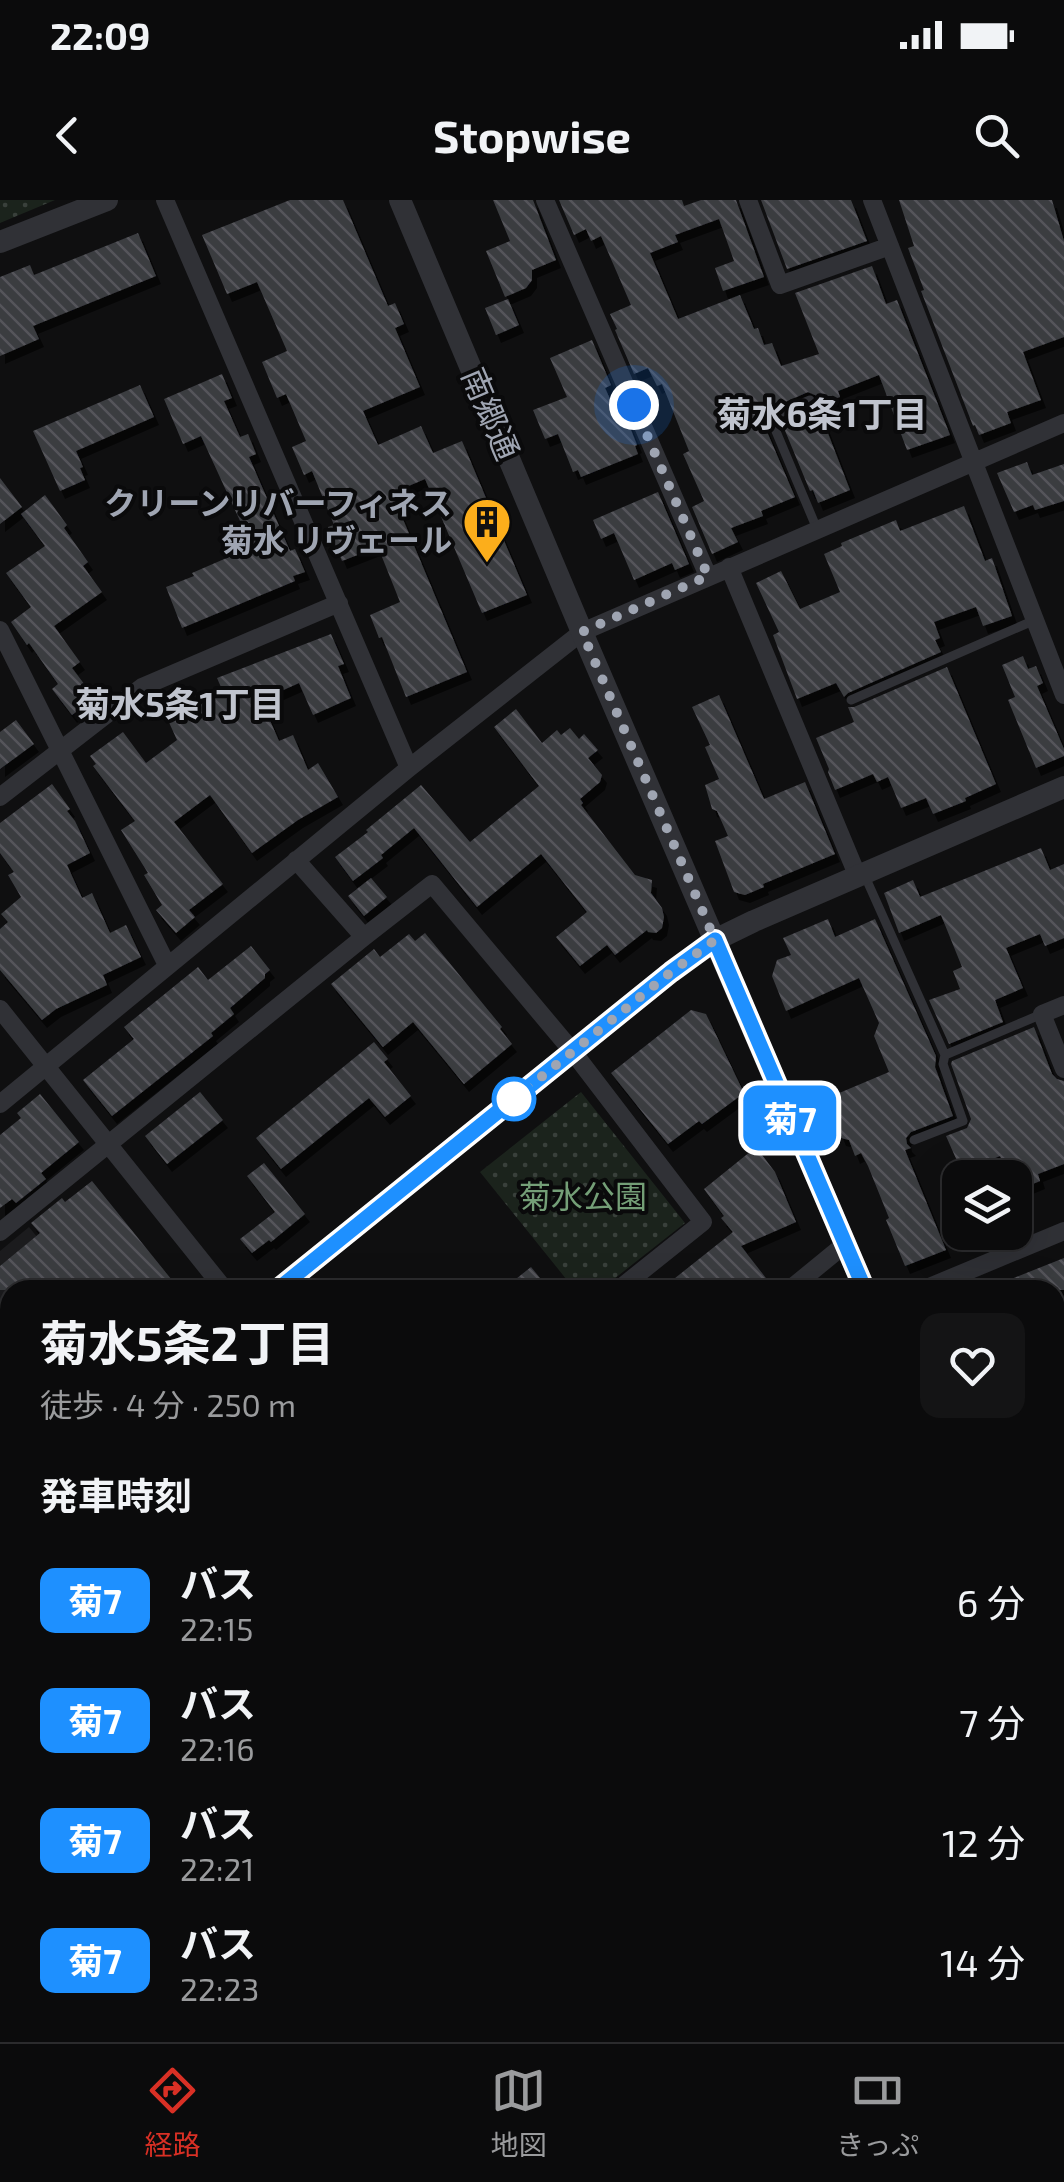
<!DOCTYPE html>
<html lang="ja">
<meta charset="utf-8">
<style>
body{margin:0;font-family:"Exo 2","Noto Sans JP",sans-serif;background:#141415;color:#f1f3f6;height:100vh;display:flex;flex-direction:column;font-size:38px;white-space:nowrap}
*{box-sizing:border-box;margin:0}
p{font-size:32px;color:#9a9b9d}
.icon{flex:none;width:55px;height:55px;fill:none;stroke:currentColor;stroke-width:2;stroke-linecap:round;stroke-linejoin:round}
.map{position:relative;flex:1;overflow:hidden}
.panel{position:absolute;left:0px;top:1080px;width:1065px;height:762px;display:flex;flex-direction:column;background:#0b0b0c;border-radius:30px 30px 0 0;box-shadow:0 10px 40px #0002,0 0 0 2px #2b2b2d}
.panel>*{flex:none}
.badge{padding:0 20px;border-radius:15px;font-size:35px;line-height:65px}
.controls{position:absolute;left:942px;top:960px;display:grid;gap:20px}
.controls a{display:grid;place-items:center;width:90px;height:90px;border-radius:20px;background:#0b0b0c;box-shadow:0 10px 40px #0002,0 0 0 2px #2b2b2d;font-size:50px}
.you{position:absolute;width:50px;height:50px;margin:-25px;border:8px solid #fff;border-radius:50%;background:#1a73e8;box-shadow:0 0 0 15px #1a73e833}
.map>.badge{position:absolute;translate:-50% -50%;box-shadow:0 0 0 5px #fff}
h2{padding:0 40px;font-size:38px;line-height:90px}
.round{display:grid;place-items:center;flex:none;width:105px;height:105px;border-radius:20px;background:#141415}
.summary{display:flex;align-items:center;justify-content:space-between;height:170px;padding:0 40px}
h1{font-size:48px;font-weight:700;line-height:75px}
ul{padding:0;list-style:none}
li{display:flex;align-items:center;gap:30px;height:120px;padding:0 40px}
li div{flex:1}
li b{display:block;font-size:38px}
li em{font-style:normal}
li .badge{min-width:110px;font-weight:700;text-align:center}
.status{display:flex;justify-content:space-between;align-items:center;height:70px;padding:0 50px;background:#0b0b0c;direction:ltr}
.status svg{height:28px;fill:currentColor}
header{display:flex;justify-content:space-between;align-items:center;height:130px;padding:0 40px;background:#0b0b0c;font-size:45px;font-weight:700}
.dock{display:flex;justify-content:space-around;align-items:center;height:140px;border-top:2px solid #2b2b2d;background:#0b0b0c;font-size:28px;color:#9a9b9d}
.dock a{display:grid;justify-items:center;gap:5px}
.dock .selected{color:#d93025}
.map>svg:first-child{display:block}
</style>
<div class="status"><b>22:09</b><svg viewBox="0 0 49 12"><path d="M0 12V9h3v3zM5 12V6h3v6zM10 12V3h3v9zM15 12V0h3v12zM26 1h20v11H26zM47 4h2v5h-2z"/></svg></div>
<header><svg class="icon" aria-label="back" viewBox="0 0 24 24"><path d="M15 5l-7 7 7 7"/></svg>Stopwise<svg class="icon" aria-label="search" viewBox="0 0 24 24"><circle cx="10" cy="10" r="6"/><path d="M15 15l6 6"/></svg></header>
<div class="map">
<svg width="1064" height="1842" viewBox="0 0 1064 1842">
<defs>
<pattern id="park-dots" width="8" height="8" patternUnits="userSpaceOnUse" patternTransform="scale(2.5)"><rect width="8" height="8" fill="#1b231c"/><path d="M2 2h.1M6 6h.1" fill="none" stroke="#39403b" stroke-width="1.8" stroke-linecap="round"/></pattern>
<pattern id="building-back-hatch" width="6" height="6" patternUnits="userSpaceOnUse" patternTransform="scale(2.5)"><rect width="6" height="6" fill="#3b3c41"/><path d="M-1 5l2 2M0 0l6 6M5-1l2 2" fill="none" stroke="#54555a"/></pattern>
<filter id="shadow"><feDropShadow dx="5" dy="8" stdDeviation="0" flood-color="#0009"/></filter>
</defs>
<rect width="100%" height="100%" fill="#0f0f10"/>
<path fill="#1b1b1d" d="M29,1027L81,1090H10V1253L0,1261V1051Z"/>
<path fill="url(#park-dots)" d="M0,0H55L0,23Z
M581,892L685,1023L600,1090H575L480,972Z"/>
<path fill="url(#building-back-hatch)" filter="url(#shadow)" d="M290,0H343L388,106L395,103L404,124L395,128L420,187L363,211L378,245L421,226L433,253L462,241L527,395L482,413L425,279L392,293L467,472L406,497L382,437L379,438L370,415L400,402L378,347L342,361L328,327L334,325L312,271L304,275L292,247L306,241L286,194L277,198L262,162L287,151L257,82L227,94L202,35Z
M493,0H533L556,60L532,70V80L526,88L505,97L486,51L510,41Z
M559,0H682L684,6L701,0H736L764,77L723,91L715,68L734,61L719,19L675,35L678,42L650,53L678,119L740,95L754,129L758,128L764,145L772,143L781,166L819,154L795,93L872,66L886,104L897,100L950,235L907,250L879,175L838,191L840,197L817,205L850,290L818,303L813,290L810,291L781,221L814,207L818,202L817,196L808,192L767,210L763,213L762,220L795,297L761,311L763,316L731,328L738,342L712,354L692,307L704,301L683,254L689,251L662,184L657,186L648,168L634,174L615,130L617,129L610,114L631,105L601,36L591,41L586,29L574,35Z
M761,0H851L867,41L787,69Z
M899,0H1052L1064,41V137L1023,152L1041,200L1007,212L1011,223L979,235L975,225L973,226L921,91L924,90L908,48L914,46Z
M138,33L156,76L33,126L39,139L0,156V77L30,65L34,75Z
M508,99L519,125L496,135L485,108Z
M592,140L611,185L605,188L621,223L627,220L637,245L635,246L638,254L581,277L578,270L573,272L558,234L545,239L533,210L567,197L550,158Z
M222,174L232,198L224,201L240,237L248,234L256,254L249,257L290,351L295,349L305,372L293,376L295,381L182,428L166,387L194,376L192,373L252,347L201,236L183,244L164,199Z
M140,185L154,217L76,251L83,267L80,268L85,280L60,291L33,231Z
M1027,262L1032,275L1064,264V301L1035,310L1033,305L1014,312L997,273Z
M0,278L22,307L0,324Z
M658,292L689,364L675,370L672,363L634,380L614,333L601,339L593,320Z
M45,295L67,325L64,328L88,362L83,366L102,392L54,426L80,462L72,468L95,498L72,515L52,489L58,484L29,443L27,445L11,422L31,407L6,373L45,346L21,314Z
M964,306L985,361L992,358L1012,416L983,426L976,407L934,422L940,438L935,440L941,452L848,493L844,497L836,483L797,499L773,435L779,432L756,383L781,371L800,409L840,392L824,354L842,346L841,343L896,320L900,331Z
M331,434L344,464L338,466L351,498L313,515L299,483L261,500L279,541L293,535L308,570L318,563L338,597L298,620L252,653L210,595L174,622L223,684L189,710L195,717L176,733L156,710L162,705L144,675L148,673L121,630L135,621L93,566L96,564L90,556L123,532L146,563L177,540L167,518L224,494L217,478Z
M1023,456L1028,469L1036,466L1043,483L1037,486L1064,549V556L1036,568L1008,500L1015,497L1002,465Z
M947,467L996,584L965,598L966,601L933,614L926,598L901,608L888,577L877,582L873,574L835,590L828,572L829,569L816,538L854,522L848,507H854Z
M719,495L764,599L805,582L835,654L763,684L764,687L745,695L734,692L715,641L728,636L717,611L712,609L705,585L719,579L705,547L710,545L692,507Z
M516,509L542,543L557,530L561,535L570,528L579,539L584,534L598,550L588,558L602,575L600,582L580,599L583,603L581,605L635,675L652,680L651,693L662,708L664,717L662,728L656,733L648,732L647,730L615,755L607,745L580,766L556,737L587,712L541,654L477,707L414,628L381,655L383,658L353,681L335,657L368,632L366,630L421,585L470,642L539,586L494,527Z
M16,520L34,544L0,569V532Z
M52,584L70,609L67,611L75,621L90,653L67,665L82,698L92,693L110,733L126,725L141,757L103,775L107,785L56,809L42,820L0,770V729L8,722L1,714L21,697L8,675L14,672L0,653V623Z
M1041,648L1050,670L1064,664V738L1045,746L1040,734L1006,748L1023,788L995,800L1003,822L949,844L929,800L960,789L953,771L962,767L941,715L899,733L884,693L913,680L920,697Z
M371,678L387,697L364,716L348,696Z
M828,719L835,737L875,719L936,856L935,867L953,916L911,932L906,938L907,944L911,948L905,950L946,1050L905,1066L886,1020L889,1018L868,966L861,953L855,956L849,940L841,938L825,899L889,872L874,836L879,823L859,778L786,811L772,776L777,760L791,755L783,738Z
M425,733L502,827L500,829L512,844L464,884L413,822L383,847L331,784L374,749L380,757L409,734L415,741Z
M251,746L270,770L265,774V778L230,808L234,814L211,833L213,836L112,916L83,880L134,839L124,827L198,767L208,780Z
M691,810L706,814L744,893L702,924L699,921L668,944L611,873Z
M1034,827L1052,874L1057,879L1064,881V964L1038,974L1040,981L1016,991L1015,978H1010L1000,956L976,966L975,963L961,970L946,936L967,928L971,919L951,864L952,861Z
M374,842L388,859L384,862L411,896L385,917L369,898L281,969L256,938Z
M200,892L223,920L167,964L145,936Z
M40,894L79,942L41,973L46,979L16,1003L12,999L0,1008V935L21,918L17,913Z
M756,947L775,972L796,1022L741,1046L769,1082L758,1090H660L733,1032L721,1018L724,1016L704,989Z
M264,963L305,1014L271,1042L269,1040L252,1053L240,1039L275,1012L247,976Z
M92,981L180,1090H0V1066L40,1033L31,1023L62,998L65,1002Z
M1064,1058V1090H987L986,1089Z
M531,1067L550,1090H502Z"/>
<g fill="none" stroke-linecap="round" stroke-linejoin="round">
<path stroke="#303136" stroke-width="9" d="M810,200L770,217L817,329
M851,500L1035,420
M864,674L945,855L1042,814
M914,940L963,921L943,864L945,855"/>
<path stroke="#303136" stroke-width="18" d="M165,0L409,568
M545,0L708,376
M748,0L780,85L890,46
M872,0L1064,495
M729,367L858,677
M0,430L167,765
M0,597L142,487L339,403
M296,660L364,737
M1064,805L1042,814L1064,869
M0,809L225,1090
M0,904L409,568L582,432L1064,223
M0,1032L364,737L432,684L573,852L703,1022L618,1090
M789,1090L844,1045
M922,1090L1064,1031
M1055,1500L1064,1496
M0,1581L10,1593
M1055,1650L1064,1646
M0,1727L10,1719
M197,1832L205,1842
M892,1832L897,1842
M598,1842L621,1832"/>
<path stroke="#303136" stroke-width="22" d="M400,0L582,432L865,1090
M0,42L107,0
M277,1090L671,772L715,740L754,721L1064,587
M0,1314L10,1306
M1055,1529L1064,1550"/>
</g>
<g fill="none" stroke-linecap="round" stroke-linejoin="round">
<g stroke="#fff" stroke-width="22">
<path id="line" d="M277,1090L671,772L715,740L865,1090"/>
</g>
<use href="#line" stroke="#1e90ff" stroke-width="15"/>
<path stroke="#9fa5b2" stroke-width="10" stroke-dasharray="0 18" d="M514,899L671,772L715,740L582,432L708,376L634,205"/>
</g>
<defs>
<g id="building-pin" transform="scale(2.5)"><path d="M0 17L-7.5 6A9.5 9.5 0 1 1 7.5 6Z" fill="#fcae1b" stroke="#0a0a0b"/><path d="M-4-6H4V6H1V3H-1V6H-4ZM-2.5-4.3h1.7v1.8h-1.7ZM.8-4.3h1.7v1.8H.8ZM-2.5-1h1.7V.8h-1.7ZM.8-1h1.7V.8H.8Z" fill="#111"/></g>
</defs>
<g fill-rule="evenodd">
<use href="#building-pin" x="487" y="322"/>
</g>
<circle fill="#fff" stroke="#1e90ff" stroke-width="5" cx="514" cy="899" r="20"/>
<g text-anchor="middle" stroke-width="8" stroke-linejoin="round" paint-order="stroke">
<g font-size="32" fill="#9fa5b2" stroke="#0a0a0b">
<text transform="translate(490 214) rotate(67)" y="11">南郷通</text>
</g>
<g font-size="32" font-weight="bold" fill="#9fa5b2" stroke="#0a0a0b" text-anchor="end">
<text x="452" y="315">クリーンリバーフィネス<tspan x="452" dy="37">菊水 リヴェール</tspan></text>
</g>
<g font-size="32" fill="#749f77" stroke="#0a0a0b">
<text x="583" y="1008">菊水公園</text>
</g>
<g font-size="35" font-weight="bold" fill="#c0c4ce" stroke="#0a0a0b">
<text x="822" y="227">菊水6条1丁目</text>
<text x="180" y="517">菊水5条1丁目</text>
</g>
</g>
</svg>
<div class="controls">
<a><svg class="icon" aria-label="layers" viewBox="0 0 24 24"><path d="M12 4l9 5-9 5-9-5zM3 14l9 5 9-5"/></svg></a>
</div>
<div class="you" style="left:634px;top:205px"></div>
<b class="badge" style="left:790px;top:918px;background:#1e90ff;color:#fff">菊7</b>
<section class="panel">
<div class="summary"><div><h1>菊水5条2丁目</h1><p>徒歩 · 4 分 · 250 m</p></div><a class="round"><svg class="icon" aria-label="heart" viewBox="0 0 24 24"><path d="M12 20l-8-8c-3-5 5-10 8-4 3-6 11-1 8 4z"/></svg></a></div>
<h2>発車時刻</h2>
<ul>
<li><span class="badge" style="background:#1e90ff;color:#fff">菊7</span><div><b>バス</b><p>22:15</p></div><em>6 分</em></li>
<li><span class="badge" style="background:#1e90ff;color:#fff">菊7</span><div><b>バス</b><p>22:16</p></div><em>7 分</em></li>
<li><span class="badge" style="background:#1e90ff;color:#fff">菊7</span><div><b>バス</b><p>22:21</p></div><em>12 分</em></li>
<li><span class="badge" style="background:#1e90ff;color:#fff">菊7</span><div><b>バス</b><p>22:23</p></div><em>14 分</em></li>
</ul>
</section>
</div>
<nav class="dock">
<a class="selected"><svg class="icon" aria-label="directions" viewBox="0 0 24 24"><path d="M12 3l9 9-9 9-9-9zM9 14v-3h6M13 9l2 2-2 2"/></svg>経路</a>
<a><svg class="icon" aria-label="map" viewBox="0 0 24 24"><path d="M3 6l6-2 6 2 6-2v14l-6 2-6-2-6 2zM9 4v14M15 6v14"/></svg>地図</a>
<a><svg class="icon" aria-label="tickets" viewBox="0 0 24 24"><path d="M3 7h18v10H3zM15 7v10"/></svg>きっぷ</a>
</nav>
